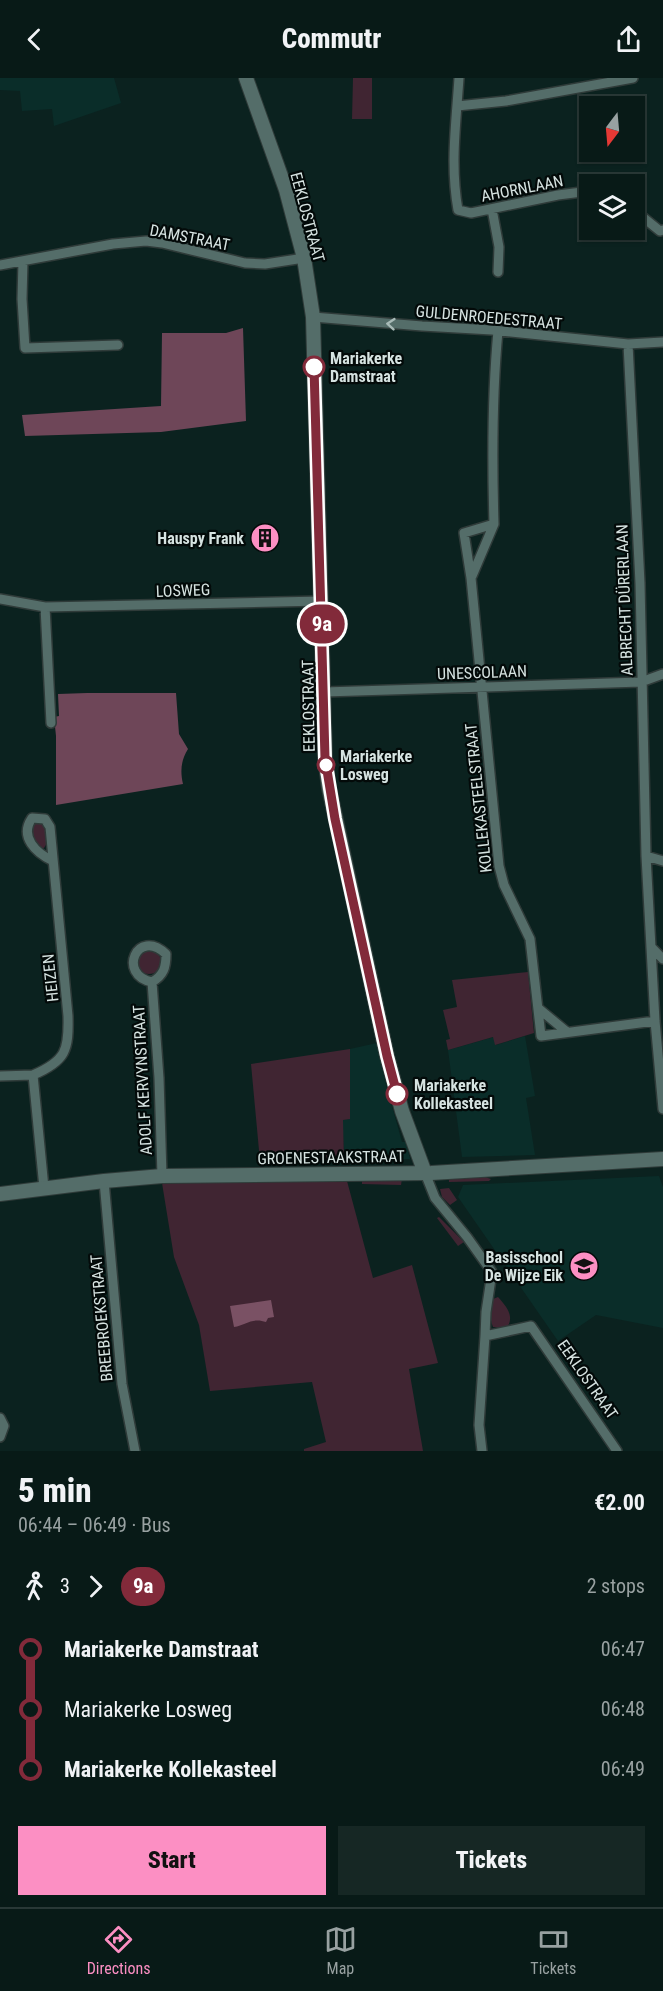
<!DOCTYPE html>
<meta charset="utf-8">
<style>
body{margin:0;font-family:"Roboto Condensed",sans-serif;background:#162724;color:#f1f3f6;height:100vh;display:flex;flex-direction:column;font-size:22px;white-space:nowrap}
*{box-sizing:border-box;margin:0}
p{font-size:20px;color:#98a1a1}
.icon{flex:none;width:33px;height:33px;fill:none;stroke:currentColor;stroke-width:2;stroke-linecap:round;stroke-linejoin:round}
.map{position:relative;height:1373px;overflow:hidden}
.sheet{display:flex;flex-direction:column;background:#081a17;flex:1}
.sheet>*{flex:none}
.badge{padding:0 12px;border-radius:20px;font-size:21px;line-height:39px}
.needle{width:39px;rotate:196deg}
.buttons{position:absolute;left:579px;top:18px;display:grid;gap:12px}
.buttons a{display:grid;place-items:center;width:66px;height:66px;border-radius:0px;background:#081a17;box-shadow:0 2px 4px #0004,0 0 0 2px #293836;font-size:30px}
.map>.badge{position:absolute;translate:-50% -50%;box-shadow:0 0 0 3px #fff}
.legs{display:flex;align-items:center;gap:9px;height:66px;padding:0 18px;font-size:20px}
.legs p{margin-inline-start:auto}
.summary{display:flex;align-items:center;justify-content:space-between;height:102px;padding:0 18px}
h1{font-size:33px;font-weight:800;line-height:45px}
.action{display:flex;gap:12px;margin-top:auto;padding:12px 18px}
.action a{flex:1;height:69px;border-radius:0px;background:#fc8fc3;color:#111;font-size:24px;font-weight:800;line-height:69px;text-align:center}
.action a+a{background:#162724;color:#f1f3f6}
ul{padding:0 18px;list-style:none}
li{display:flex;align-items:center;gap:21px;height:60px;font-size:22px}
li i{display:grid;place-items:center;width:9px;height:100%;margin:0 8px;background:currentColor}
li i::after{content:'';width:15px;height:15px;margin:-8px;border:4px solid;border-radius:50%;background:#081a17}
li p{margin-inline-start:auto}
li:first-child i{background:linear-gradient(#0000 50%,currentColor 0)}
li:last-child i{background:linear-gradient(currentColor 50%,#0000 0)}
header{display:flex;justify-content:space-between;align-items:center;height:78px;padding:0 18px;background:#081a17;font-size:27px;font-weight:800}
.tab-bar{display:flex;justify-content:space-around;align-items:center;height:84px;border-top:2px solid #293836;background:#081a17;font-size:16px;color:#98a1a1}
.tab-bar a{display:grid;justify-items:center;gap:3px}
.tab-bar .current{color:#fc8fc3}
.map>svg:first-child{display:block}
</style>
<header><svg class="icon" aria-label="back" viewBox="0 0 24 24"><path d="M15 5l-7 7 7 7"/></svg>Commutr<svg class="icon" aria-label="share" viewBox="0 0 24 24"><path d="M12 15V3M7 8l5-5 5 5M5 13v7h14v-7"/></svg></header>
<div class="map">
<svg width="663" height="1373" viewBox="0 0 663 1373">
<rect width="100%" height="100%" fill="#0b221f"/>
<path fill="#0a2d29" d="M0,0H114L121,25L54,48L52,31L22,33L20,13L0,12Z
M525,958L535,1018L526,1020L535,1077L462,1079L448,972L494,959L496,967Z
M377,965L385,1003L402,1064H406L410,1081L345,1083L342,1042L350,1041V971Z
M659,1098L663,1109V1250L596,1237L558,1263L458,1119L463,1107Z"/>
<path fill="#402532" d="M353,0H372V41H352Z
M36,743L44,746L47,765L44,770H40L34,765L31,749Z
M137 884a12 12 0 1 1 24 0a12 12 0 1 1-24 0Z
M528,894L534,955L495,967L493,959L448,972L446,962L450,961L443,932L457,929L452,902Z
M350,971V1041L343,1042L344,1082L260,1083L251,986Z
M482,1098L491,1101L489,1103L449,1104V1101Z
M402,1101L401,1107L362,1106V1102Z
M347,1103L373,1200L412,1187L438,1285L409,1291L423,1373H304V1371L326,1364L312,1304L210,1313L199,1247L174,1179L162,1105Z
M449,1110L457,1122L450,1127L442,1119L440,1111Z
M439,1139L464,1164L458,1168L437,1140Z
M498,1219C506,1228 514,1237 508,1248L501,1250L493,1249C489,1239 490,1230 493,1221Z"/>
<path fill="#6e4658" d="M243,250L246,343L161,354L25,358L22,337L161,328L162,255H226Z
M87,615H176L179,656L188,671C181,682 180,693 183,706L56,727V658L54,639L59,638L58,616Z"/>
<path fill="#7a5164" d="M271,1222L274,1239L268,1240L266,1244C253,1239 246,1247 234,1249L230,1228Z"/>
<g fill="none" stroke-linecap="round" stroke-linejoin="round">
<g stroke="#2f3b39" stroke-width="12">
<path id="street" d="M459,0C456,46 450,87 458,132L471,135L558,117L590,113
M457,28L506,23L633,0
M492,131L499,169L498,194
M634,132L660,153L663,152
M23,183L22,221L25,270L118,267
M0,187L113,166L146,163L162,165L245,185L265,186L304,180
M313,239L422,248L492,252L628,266L663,264
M498,253C492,317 492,382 494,446L464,455L471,500L499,788L504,807L530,861L541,958L655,943
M628,266L640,505L646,778L655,943L663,1031
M472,498L494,446
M0,521L45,529L322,523
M45,529L51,645
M324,614L641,604L663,596
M646,778L663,783
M652,870L663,881
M152,904C117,897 137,849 166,876C166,889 164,897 152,904L159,1000L162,1098
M538,930L567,954
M0,998L33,997
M425,1095L435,1120L467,1159L492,1194L486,1234L485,1258
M104,1103L122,1306L135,1373
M44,1110L33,997C66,983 69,972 68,938L50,749L45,741L32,740C19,759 36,775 53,783
M0,1340L4,1348L0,1359
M482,1373L479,1347L485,1258L531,1248L617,1373"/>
</g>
<g stroke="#2f3b39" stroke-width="16">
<path id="secondary" d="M246,0L286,112L304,180L313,239L325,680L329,710L387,978L402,1033L425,1095
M0,1116L104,1103L162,1098L431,1095L663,1081"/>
</g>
<use href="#street" stroke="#546d69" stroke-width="9"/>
<use href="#secondary" stroke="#546d69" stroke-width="14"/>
</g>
<defs><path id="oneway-chevron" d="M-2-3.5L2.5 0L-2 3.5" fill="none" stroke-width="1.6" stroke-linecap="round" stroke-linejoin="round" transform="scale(1.5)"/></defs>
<use stroke="#a8bab7" href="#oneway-chevron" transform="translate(391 246) rotate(-175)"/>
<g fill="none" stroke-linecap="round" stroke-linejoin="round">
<g stroke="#fff" stroke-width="14">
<path id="line-1" d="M314,289L325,680L335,741L387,978L397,1016"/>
</g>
<use href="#line-1" stroke="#822a3a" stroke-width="9"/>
</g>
<defs>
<g id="building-disc" transform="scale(1.5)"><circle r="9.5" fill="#fc8fc3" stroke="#030a09"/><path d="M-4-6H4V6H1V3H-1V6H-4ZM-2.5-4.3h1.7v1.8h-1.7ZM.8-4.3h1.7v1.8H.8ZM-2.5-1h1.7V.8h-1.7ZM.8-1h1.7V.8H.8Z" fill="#111"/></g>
<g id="school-disc" transform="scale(1.5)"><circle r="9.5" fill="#fc8fc3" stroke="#030a09"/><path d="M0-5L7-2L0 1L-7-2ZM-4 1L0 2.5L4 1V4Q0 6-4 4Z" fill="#111"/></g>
</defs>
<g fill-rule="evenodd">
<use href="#building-disc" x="265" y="460"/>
<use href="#school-disc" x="584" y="1188"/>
</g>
<g fill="#fff" stroke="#822a3a" stroke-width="3">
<circle cx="314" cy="289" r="10"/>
<circle cx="326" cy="687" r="8"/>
<circle cx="397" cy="1016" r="10"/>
</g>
<g text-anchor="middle" stroke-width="4.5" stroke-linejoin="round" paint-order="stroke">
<g font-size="16" fill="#d6e3e1" stroke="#030a09">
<text transform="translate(522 110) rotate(-11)" y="6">AHORNLAAN</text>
<text transform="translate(308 139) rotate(75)" y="6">EEKLOSTRAAT</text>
<text transform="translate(190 159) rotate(11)" y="6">DAMSTRAAT</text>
<text transform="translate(489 239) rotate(5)" y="6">GULDENROEDESTRAAT</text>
<text transform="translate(183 512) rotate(-2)" y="6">LOSWEG</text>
<text transform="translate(624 522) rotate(-92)" y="6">ALBRECHT DÜRERLAAN</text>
<text transform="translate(482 594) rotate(-2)" y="6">UNESCOLAAN</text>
<text transform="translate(308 628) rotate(-91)" y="6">EEKLOSTRAAT</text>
<text transform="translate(478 720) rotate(-96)" y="6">KOLLEKASTEELSTRAAT</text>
<text transform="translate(50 900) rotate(-96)" y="6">HEIZEN</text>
<text transform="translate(142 1002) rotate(-93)" y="6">ADOLF KERVYNSTRAAT</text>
<text transform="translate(331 1079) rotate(-1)" y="6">GROENESTAAKSTRAAT</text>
<text transform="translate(101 1240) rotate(-95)" y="6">BREEBROEKSTRAAT</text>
<text transform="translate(588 1301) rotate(55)" y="6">EEKLOSTRAAT</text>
</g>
<g font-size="16" font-weight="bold" fill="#d6e3e1" stroke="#030a09" text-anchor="start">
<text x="330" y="286">Mariakerke<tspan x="330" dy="18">Damstraat</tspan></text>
<text x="340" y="684">Mariakerke<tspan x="340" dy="18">Losweg</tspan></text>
<text x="414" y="1013">Mariakerke<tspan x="414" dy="18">Kollekasteel</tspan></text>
</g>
<g font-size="16" font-weight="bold" fill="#d6e3e1" stroke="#030a09" text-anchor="end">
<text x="244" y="466">Hauspy Frank</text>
<text x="563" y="1185">Basisschool<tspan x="563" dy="18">De Wijze Eik</tspan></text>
</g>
</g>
</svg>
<div class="buttons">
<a><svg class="needle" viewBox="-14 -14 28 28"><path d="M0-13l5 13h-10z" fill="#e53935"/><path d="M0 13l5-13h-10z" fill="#98a1a1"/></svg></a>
<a><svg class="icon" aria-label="layers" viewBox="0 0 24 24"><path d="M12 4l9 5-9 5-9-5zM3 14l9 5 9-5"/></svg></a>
</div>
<b class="badge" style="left:322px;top:546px;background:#822a3a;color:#fff">9a</b>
</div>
<section class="sheet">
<div class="summary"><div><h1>5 min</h1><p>06:44 – 06:49 · Bus</p></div><b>€2.00</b></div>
<div class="legs"><svg class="icon" aria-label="walk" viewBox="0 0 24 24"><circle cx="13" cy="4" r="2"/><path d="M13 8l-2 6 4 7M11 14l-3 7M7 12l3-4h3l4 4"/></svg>3<svg class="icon" aria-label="forward" viewBox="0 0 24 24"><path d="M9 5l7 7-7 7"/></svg><b class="badge" style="background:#822a3a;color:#fff">9a</b><p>2 stops</p></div>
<ul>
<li><i style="color:#822a3a"></i><b>Mariakerke Damstraat</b><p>06:47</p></li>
<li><i style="color:#822a3a"></i><span>Mariakerke Losweg</span><p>06:48</p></li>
<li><i style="color:#822a3a"></i><b>Mariakerke Kollekasteel</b><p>06:49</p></li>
</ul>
<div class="action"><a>Start</a><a>Tickets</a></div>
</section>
<nav class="tab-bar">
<a class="current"><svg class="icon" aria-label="directions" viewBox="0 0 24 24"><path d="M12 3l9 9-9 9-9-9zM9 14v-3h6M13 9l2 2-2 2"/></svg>Directions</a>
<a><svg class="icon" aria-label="map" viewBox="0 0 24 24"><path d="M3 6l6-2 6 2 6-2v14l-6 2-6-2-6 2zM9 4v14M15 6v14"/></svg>Map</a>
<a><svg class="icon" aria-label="tickets" viewBox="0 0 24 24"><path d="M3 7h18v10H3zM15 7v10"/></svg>Tickets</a>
</nav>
